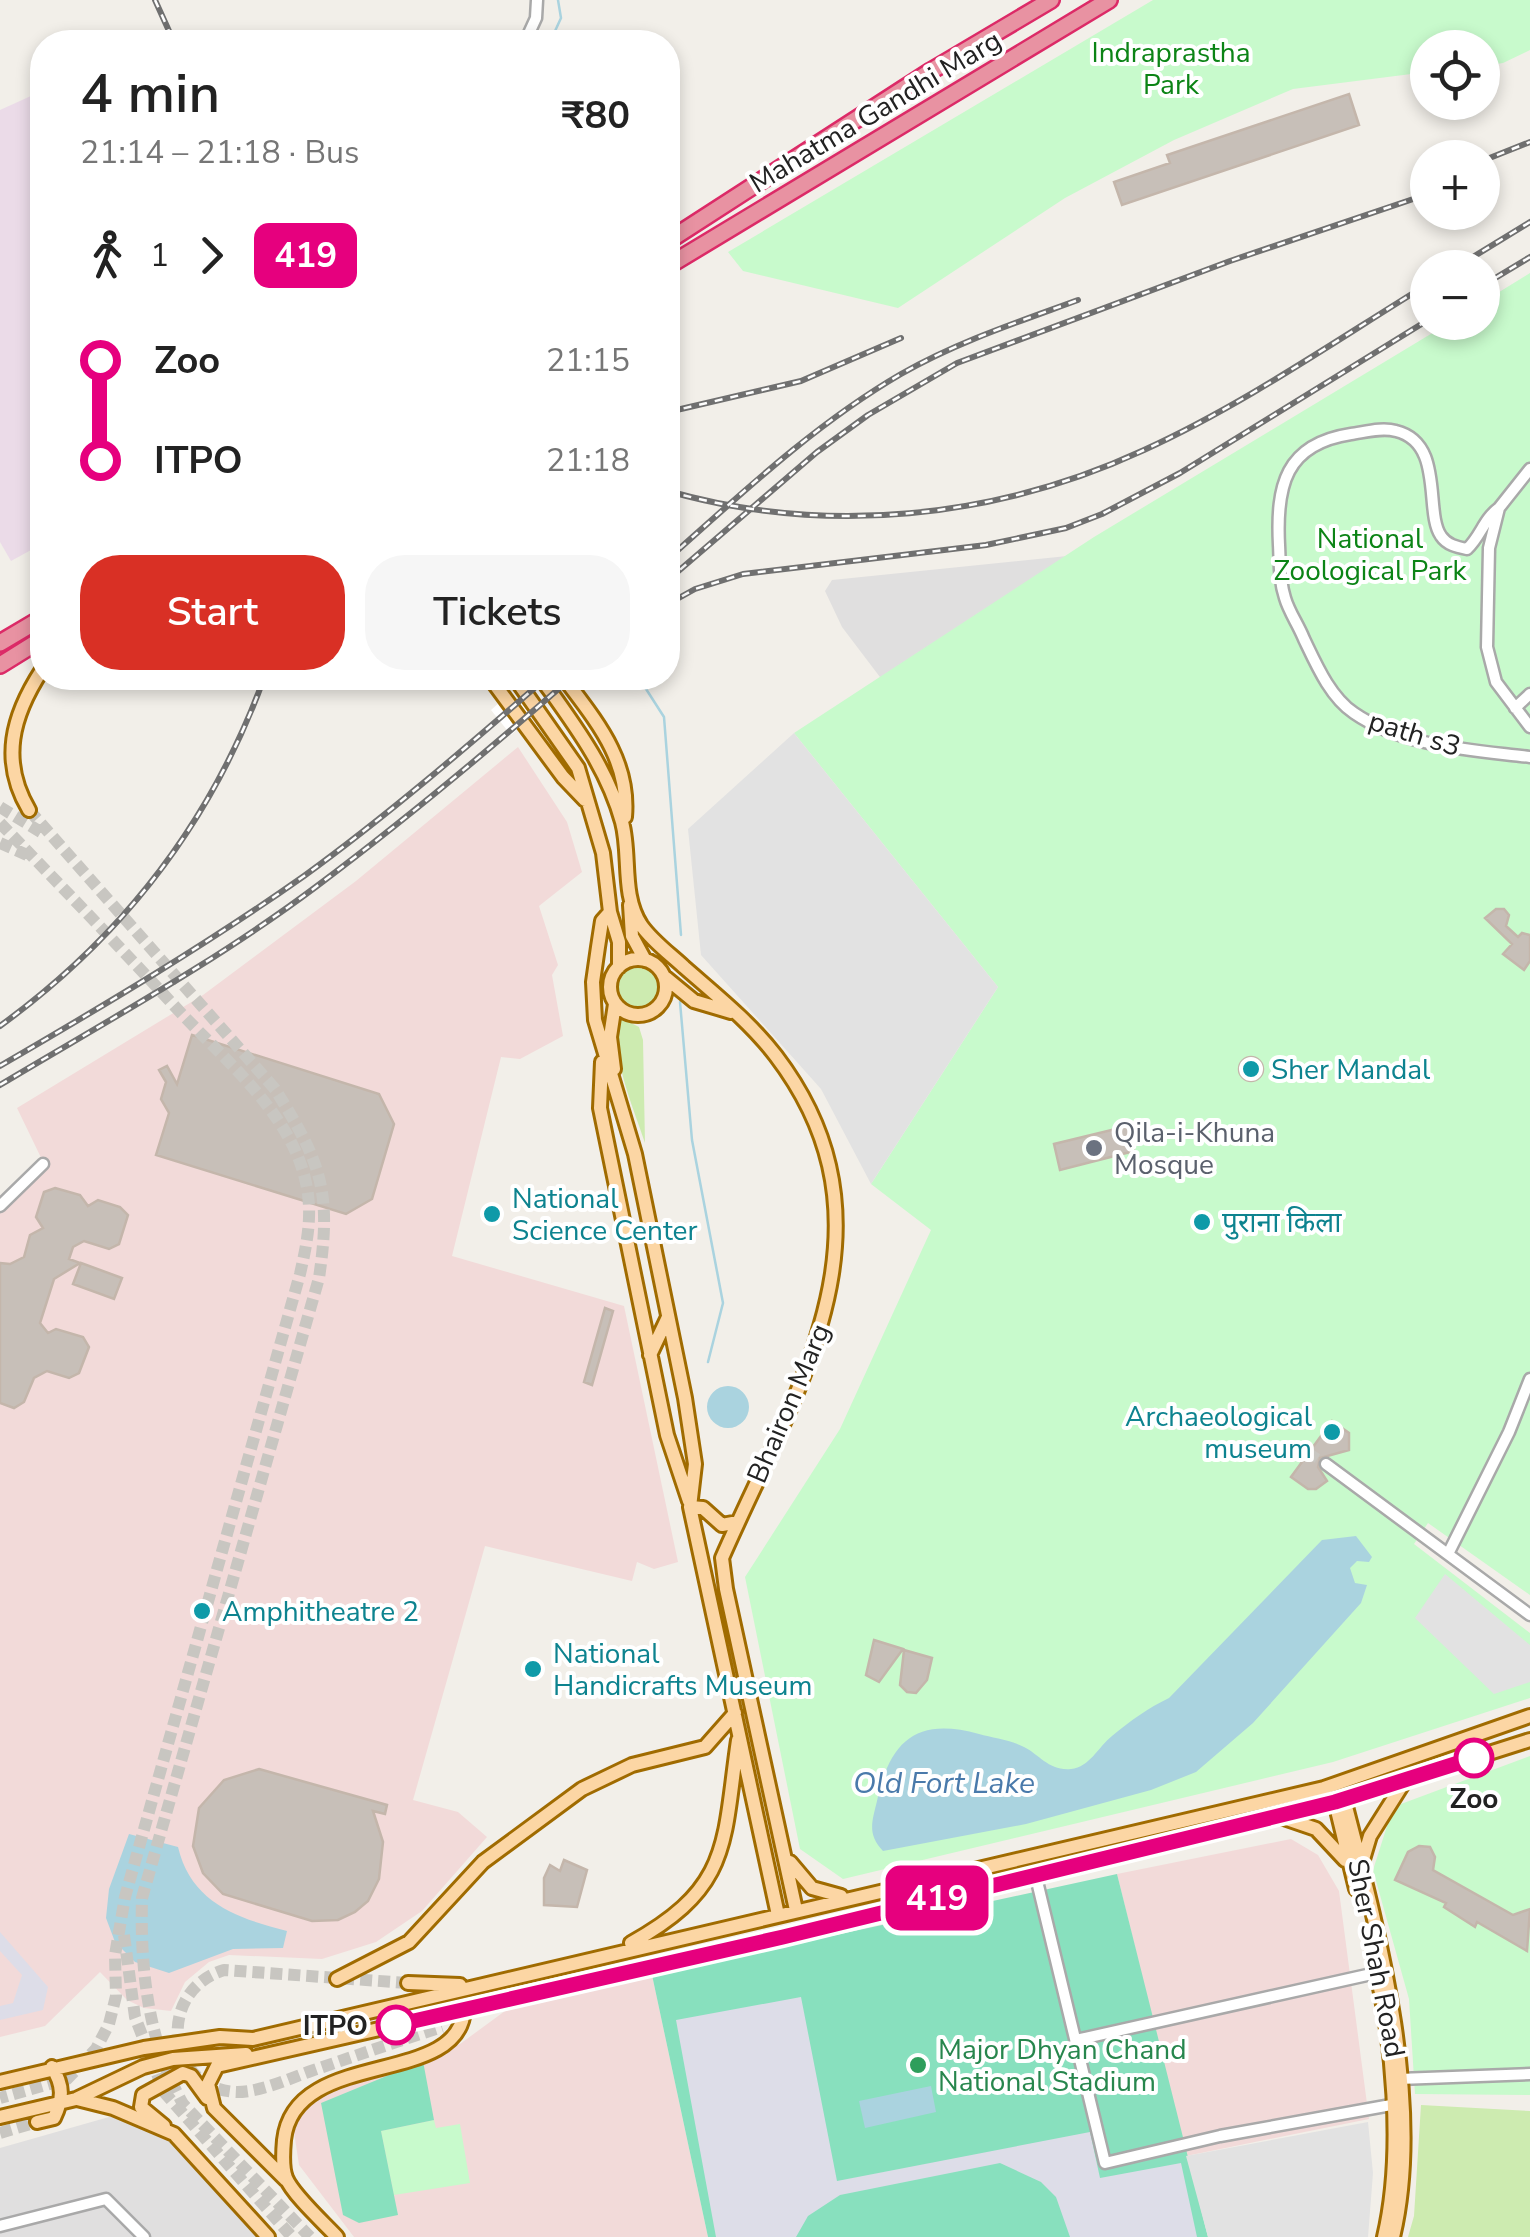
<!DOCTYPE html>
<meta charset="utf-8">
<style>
body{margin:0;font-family:"Nunito Sans","Noto Sans Devanagari",sans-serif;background:#f6f6f6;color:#222;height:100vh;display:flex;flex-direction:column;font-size:38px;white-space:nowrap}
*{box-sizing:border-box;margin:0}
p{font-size:32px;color:#767676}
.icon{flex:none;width:55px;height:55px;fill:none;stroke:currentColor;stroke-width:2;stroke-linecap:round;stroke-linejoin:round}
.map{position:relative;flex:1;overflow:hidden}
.details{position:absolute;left:30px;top:30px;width:650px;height:660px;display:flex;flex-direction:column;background:#fff;border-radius:40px;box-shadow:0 5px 15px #0003}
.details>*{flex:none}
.badge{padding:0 20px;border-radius:15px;font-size:35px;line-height:65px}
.controls{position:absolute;left:1410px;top:30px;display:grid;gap:20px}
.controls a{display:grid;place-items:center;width:90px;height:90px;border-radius:50%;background:#fff;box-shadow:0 5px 15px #0003;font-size:50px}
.map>.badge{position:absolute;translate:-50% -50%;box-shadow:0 0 0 5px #fff}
.legs{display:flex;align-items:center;gap:15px;height:110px;padding:0 50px;font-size:32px}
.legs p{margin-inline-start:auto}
.headline{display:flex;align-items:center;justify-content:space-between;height:170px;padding:0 50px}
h1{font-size:55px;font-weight:600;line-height:75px}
.cta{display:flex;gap:20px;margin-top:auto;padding:20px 50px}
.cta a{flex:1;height:115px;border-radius:40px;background:#d93025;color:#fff;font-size:40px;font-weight:600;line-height:115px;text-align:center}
.cta a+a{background:#f6f6f6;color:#222}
ul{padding:0 50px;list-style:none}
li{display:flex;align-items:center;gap:35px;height:100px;font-size:38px}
li i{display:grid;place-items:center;width:15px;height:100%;margin:0 12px;background:currentColor}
li i::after{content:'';width:25px;height:25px;margin:-12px;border:8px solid;border-radius:50%;background:#fff}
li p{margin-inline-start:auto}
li:first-child i{background:linear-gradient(#0000 50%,currentColor 0)}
li:last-child i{background:linear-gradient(currentColor 50%,#0000 0)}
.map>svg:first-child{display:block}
</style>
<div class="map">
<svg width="1530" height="2237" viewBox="0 0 1530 2237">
<rect width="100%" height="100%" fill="#f2efe9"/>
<path fill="#e0dfdf" d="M1077,555L889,689L842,627L825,591L832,580Z
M116,2115L169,2138L257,2237H0V2148Z"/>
<path fill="#f2dad9" d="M518,747L567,822L582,872L539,906L558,965L552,975L563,1036L520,1059L501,1057L452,1256L624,1306L678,1562L654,1569L637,1562L632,1581L485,1546L413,1800L458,1812L487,1837L422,1911L376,1942L322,1959L229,1955L209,1962L185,1982L171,2011L144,2008L127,2000L100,1972L45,2026L0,2037V1211L47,1170L17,1108L203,995L356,881Z
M1291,1839L1318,1855L1339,1891L1369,2119L1186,2156L1117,1874Z
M652,1975L708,2237H354L299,2165L294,2132L303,2111L313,2100L460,2044L505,2011Z"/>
<path fill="#ebdbe8" d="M42,91V544L11,561L0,542V110Z"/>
<path fill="#cdebb0" d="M617 987a21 21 0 1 1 42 0a21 21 0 1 1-42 0Z
M619,1017L639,1027L643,1040L645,1143C632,1103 611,1059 619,1017Z
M1421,2105L1530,2111V2237H1408L1414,2216Z"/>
<path fill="#c8facc" d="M1153,0H1530V50L1503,63L1483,66L1482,48H1428L1427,72L1293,89L1174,140L1065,198L898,308L743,271L728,252Z
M1530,273V1595L1428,1523L1414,1544L1530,1633V1698L1333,1762L843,1879L800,1849L745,1577L840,1429L931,1230L871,1184L998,987L794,733L1094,537L1449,323L1482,322L1483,302Z
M1530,1756V2095L1415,2094L1409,1999L1373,1870L1388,1823L1401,1804Z
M434,2120L436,2128L460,2124L470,2183L394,2195L381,2131Z"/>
<path fill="#88e0be" d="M1117,1874L1208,2237H708L652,1975Z
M423,2061L434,2120L381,2131L398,2215L359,2223L343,2215L321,2103Z"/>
<path fill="#e2e2e2" d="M794,733L998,987L871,1184L821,1089L701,955L688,829Z
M1445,1574L1530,1645V1682L1494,1694L1415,1618Z
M1368,2122L1373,2173L1368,2237H1208L1186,2156Z"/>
<path fill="#dddde8" d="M0,1932L48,1987L43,2010L0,2020V2006L13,2003L22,1975L0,1951Z
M801,1997L837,2181L1090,2132L1100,2178L1181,2163L1197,2237H1070L1056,2197L1041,2182L1000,2163L840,2195L808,2216L796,2237H716L676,2020Z"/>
<path fill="#aad3df" d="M707 1407a21 21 0 1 1 42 0a21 21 0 1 1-42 0Z
M1356,1536L1372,1557L1369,1562L1357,1561L1350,1568L1355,1583L1367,1585L1361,1603L1253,1723L1196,1772L1151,1790L1026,1824L883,1851C867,1834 872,1822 877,1801C890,1740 917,1717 979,1734C993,1738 1011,1740 1024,1747C1040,1755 1049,1771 1071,1769C1090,1767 1098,1747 1112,1736C1130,1721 1148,1708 1169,1698L1322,1540Z
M129,1834L178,1847C191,1902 236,1918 287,1931L283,1948L233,1949L169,1973L135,1962L115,1942L106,1918L109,1889Z
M931,2086L936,2112L865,2128L859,2101Z"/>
<path fill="#fff" d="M527,678H576L511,735L491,710Z"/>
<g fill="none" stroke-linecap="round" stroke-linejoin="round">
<path stroke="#aad3df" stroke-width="2.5" d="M550,42L561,18L558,0
M639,678L664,717L681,935
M680,1002L692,1140L723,1303L708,1362"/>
</g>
<path fill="#c7bfb8" stroke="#c4b6ab" stroke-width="2.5" d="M1349,94L1359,125L1122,205L1114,182L1170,163L1167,155Z
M1496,909H1504L1509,915L1506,926L1518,937L1522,933L1530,935V961L1524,970L1503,954L1512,944L1485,918Z
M192,1035L379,1094L394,1124L372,1199L346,1214L156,1155L169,1113L161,1099L166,1082L159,1070L167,1066L177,1084Z
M1239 1069a12 12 0 1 1 24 0a12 12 0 1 1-24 0Z
M1128,1126L1134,1151L1060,1170L1054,1144Z
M55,1188L80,1195L88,1206L98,1200L120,1207L128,1215L119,1244L109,1249L84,1241L73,1247L69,1259L80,1263L54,1279L40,1323L48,1333L56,1329L83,1337L89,1347L79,1373L69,1378L47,1371L34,1378L24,1402L14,1408L0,1403V1263L10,1264L24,1257L30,1235L43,1228L36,1217L44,1192Z
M81,1263L122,1278L114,1299L73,1284Z
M605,1308L613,1311L592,1385L584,1382Z
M1332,1421L1349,1433V1450L1320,1458L1318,1467L1327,1481L1316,1489H1308L1291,1477Z
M874,1640L903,1649L879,1682L866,1675Z
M904,1650L932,1658L927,1680L916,1693L907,1692L900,1685Z
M259,1769L387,1805L385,1814L373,1811L383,1842L379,1879L368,1901L355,1912L338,1920L312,1921L223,1894L203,1873L193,1846L199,1808L224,1780Z
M1419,1846L1430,1847L1435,1857L1433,1870L1513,1915L1530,1909L1527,1951L1477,1922L1475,1927L1444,1907L1446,1903L1395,1880L1408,1852Z
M564,1860L587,1870L577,1907L544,1905V1878L550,1865L560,1871Z"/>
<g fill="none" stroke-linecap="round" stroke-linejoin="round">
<path stroke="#c8c6c1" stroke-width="10" stroke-dasharray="10 5" stroke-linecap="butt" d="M1309,1453L1326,1464"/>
<path stroke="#c8c6c1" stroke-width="12" stroke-dasharray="12 6" stroke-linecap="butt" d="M0,807L44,834
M29,810L275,1089C321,1163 332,1190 319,1278L142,1898C140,1968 148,2042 183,2104L310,2237
M0,823C61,886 121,948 180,1012C226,1061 292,1115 306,1183C313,1215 307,1243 300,1274L125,1897L115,1955L116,1996L109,2024L96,2049L67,2079L0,2098
M0,843L27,855
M124,1935L135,2017L164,2092L292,2237
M408,1983L224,1970C156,1991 165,2089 237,2092C261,2092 288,2079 311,2071C355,2056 398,2041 442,2027
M0,2133L37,2122"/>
<g stroke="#a9a9a9" stroke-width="15">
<path id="minor" d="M525,42L536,18L537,0
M1530,469L1499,508L1489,548L1487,647L1496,682L1530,727
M1499,508C1483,520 1481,536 1467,549C1457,547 1447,545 1441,536C1424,512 1445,443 1396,431C1382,427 1365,432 1351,434C1285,444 1276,486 1279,545C1280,563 1279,580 1285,598C1289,612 1298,624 1304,639C1316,664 1330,697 1354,713C1403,747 1473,750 1530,757
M1515,708L1530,694
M0,1206L43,1164
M1326,1464L1530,1615
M1448,1554L1509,1432L1530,1379
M1035,1873L1105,2163L1220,2136L1391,2105
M1076,2040L1376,1973
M1399,2079L1530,2074
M0,2226L106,2199L144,2237"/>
</g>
<g stroke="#a06b00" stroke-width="18">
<path id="major" d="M490,678L563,777L585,800
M515,678L578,768L603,853L610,912L619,942V967
M541,678C573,723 607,767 622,822C631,855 621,894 641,925C652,941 670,954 684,967C716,995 750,1022 776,1056C906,1227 794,1393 722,1558L726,1589L796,1910
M564,678C596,721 630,760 625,817
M29,810C0,761 12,716 42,670
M630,905L632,936L645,960
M610,912L602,921L598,947L593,982L595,1020L635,1154L685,1398L695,1464L690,1507L778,1915
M610 987a28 28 0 1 1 56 0a28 28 0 1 1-56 0Z
M666,978L694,1001L731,1012
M602,1062L600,1108L667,1435L689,1501
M614,1069L610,1037L615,1004
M650,1355L668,1317
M690,1507L703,1508L722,1525L738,1522
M1344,1799C1378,1930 1425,2104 1393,2237
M1335,1802L1356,1889
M1281,1817L1316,1829L1345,1860
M790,1862L812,1888L841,1896
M1361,1866L1370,1836L1406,1779
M631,1943C732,1887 723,1843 738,1740
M1372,1952C1393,2036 1404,2152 1384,2237
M337,1979L409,1942L483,1862L582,1789L632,1765L705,1747L735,1713
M408,1983L460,1985
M0,2082L144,2048L220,2037L253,2039L1324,1788L1530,1716
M77,2099L113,2108L174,2134L268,2237
M0,2117L76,2099L143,2067L173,2059L246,2054
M37,2122L54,2118C63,2099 64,2086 52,2067
M164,2126L141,2107L143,2095L183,2073L191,2076L207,2098
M286,2180L214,2108L208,2084L217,2066L783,1937L1335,1802L1530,1740
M337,2237C324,2223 293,2195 286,2178C282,2168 283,2151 284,2140C294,2047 459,2088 464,2010"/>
</g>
<g stroke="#dc2a67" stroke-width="20">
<path id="highway" d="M668,241L931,71L1051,0
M668,266L1109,0
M0,643L42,618
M0,665L42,639"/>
</g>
<use href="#minor" stroke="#fff" stroke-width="10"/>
<use href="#major" stroke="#fcd6a4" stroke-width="12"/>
<use href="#highway" stroke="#e892a2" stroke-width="15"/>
<g stroke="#707070" stroke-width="6">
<path id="rail" d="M155,0L174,42
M1482,161L1530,142
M1455,268L1530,222
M1482,286L1530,257
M668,412L801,381L901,338
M668,491C826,536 995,519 1144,450C1243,405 1335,341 1428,284
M668,559C742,493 815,424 901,374C957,342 1018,322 1078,300
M668,580L817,452L868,415L957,363L1230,261L1428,194
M668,604L695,589L743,574L986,545L1066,528L1102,514L1180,473L1428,320
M0,1026C124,936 212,821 264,678
M0,1066C103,1006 206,945 304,876C388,815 468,746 546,678
M0,1085C107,1021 217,961 317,886C405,820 489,750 571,678"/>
</g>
<use href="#rail" stroke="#fff" stroke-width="2.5" stroke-dasharray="8" stroke-linecap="butt"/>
</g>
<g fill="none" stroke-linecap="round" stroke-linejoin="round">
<g stroke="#fff" stroke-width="22">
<path id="line-1" d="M396,2025L783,1937L1335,1802L1474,1758"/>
</g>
<use href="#line-1" stroke="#e6007e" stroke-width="15"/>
</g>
<g fill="#0f9aa8" stroke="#fff" stroke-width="4">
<circle cx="1251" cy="1069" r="10"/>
<circle cx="492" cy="1214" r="10"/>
<circle cx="1202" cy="1222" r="10"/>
<circle cx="1332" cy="1432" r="10"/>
<circle cx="202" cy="1611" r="10"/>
<circle cx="533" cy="1669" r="10"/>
</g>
<circle fill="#6b7280" stroke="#fff" stroke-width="4" cx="1094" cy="1148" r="10"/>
<g fill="#fff" stroke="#e6007e" stroke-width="5">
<circle cx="1474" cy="1758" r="18"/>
<circle cx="396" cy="2025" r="18"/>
</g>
<circle fill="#2e9e5b" stroke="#fff" stroke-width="4" cx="918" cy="2065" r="10"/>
<g text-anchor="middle" stroke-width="8" stroke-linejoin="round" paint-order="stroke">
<g font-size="28" fill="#0c8416" stroke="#fff">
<text x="1171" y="62">Indraprastha<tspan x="1171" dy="32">Park</tspan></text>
<text x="1370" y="548">National<tspan x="1370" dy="32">Zoological Park</tspan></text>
</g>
<g font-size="28" fill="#222" stroke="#fff">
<text transform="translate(875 111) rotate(-31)" y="10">Mahatma Gandhi Marg</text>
<text transform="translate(1415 733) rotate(17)" y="10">path s3</text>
<text transform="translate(788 1403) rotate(-67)" y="10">Bhairon Marg</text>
<text transform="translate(1377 1958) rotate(79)" y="10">Sher Shah Road</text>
</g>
<g font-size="28" fill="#0d838f" stroke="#fff" text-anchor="start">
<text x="1271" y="1079">Sher Mandal</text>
<text x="512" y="1208">National<tspan x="512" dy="32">Science Center</tspan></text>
<text x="1222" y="1232">पुराना किला</text>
<text x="1312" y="1426" text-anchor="end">Archaeological<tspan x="1312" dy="32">museum</tspan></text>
<text x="222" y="1621">Amphitheatre 2</text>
<text x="553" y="1663">National<tspan x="553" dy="32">Handicrafts Museum</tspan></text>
</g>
<g font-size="28" fill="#5b616d" stroke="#fff" text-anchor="start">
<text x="1114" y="1142">Qila-i-Khuna<tspan x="1114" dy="32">Mosque</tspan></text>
</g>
<g font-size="28" font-weight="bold" fill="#222" stroke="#fff">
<text x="1474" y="1808">Zoo</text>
<text x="368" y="2035" text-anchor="end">ITPO</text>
</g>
<g font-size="28" fill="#27864d" stroke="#fff" text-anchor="start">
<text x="938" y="2059">Major Dhyan Chand<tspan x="938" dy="32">National Stadium</tspan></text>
</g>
<g font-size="30" font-style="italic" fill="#4a7aab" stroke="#fff">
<text x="944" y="1793">Old Fort Lake</text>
</g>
</g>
</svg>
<div class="controls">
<a><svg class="icon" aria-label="locate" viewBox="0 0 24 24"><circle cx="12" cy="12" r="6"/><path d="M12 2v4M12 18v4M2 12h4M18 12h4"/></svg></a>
<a>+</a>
<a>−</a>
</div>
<b class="badge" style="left:937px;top:1898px;background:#e6007e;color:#fff">419</b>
<section class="details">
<div class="headline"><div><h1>4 min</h1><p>21:14 – 21:18 · Bus</p></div><b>₹80</b></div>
<div class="legs"><svg class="icon" aria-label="walk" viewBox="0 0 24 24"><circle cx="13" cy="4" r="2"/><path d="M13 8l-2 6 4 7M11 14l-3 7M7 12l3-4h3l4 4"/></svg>1<svg class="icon" aria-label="forward" viewBox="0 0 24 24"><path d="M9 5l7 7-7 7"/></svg><b class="badge" style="background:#e6007e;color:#fff">419</b></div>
<ul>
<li><i style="color:#e6007e"></i><b>Zoo</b><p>21:15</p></li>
<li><i style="color:#e6007e"></i><b>ITPO</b><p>21:18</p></li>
</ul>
<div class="cta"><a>Start</a><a>Tickets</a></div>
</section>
</div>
